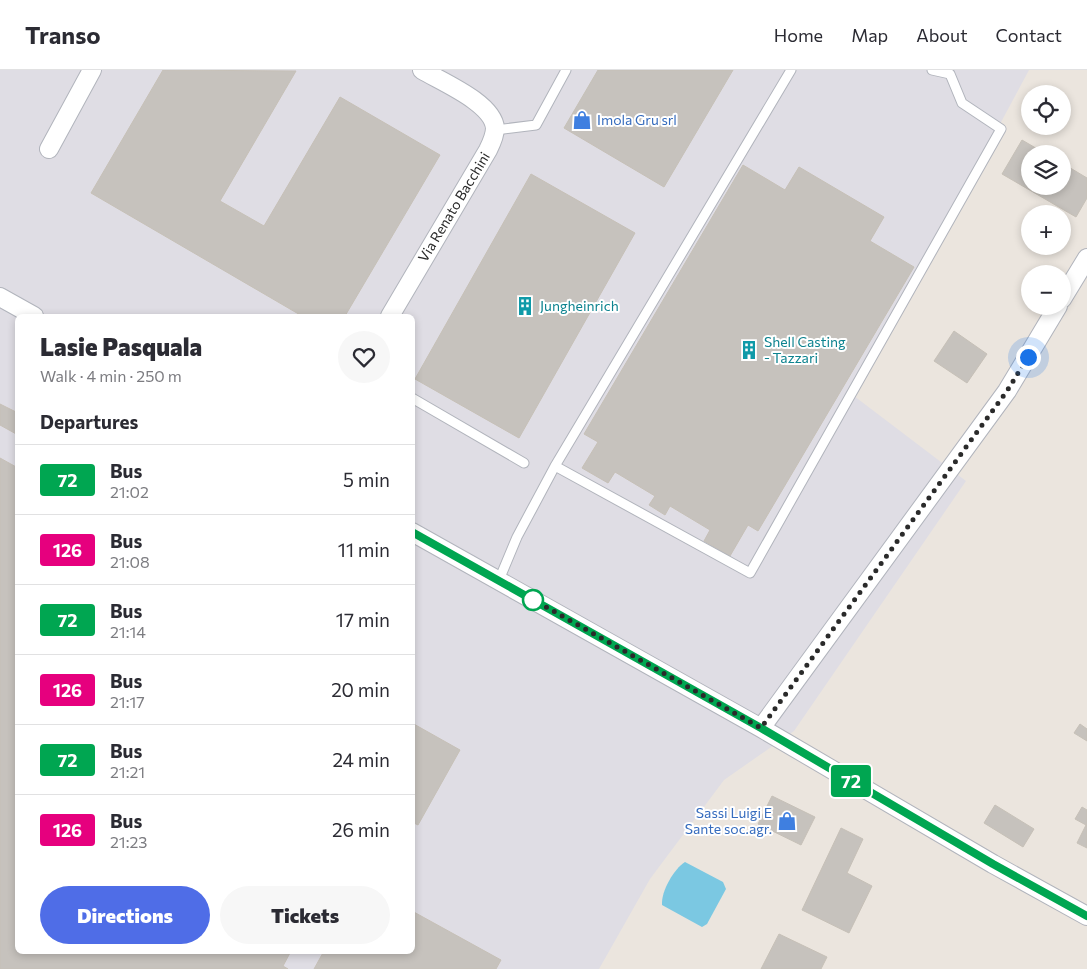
<!DOCTYPE html>
<meta charset="utf-8">
<style>
body{margin:0;font-family:Commissioner,sans-serif;background:#f7f7f7;color:#2b2b33;height:100vh;display:flex;flex-direction:column;font-size:19px;white-space:nowrap}
*{box-sizing:border-box;margin:0}
p{font-size:16px;color:#7c7c81}
.icon{flex:none;width:28px;height:28px;fill:none;stroke:currentColor;stroke-width:2;stroke-linecap:round;stroke-linejoin:round}
.map{position:relative;flex:1;overflow:hidden}
.sheet{position:absolute;left:15px;top:244px;width:400px;height:640px;display:flex;flex-direction:column;background:#fff;border-radius:8px;box-shadow:0 2px 8px #0003}
.sheet>*{flex:none}
.badge{padding:0 10px;border-radius:4px;font-size:18px;line-height:32px}
.buttons{position:absolute;left:1021px;top:15px;display:grid;gap:10px}
.buttons a{display:grid;place-items:center;width:50px;height:50px;border-radius:50%;background:#fff;box-shadow:0 2px 8px #0003;font-size:25px}
.you{position:absolute;width:25px;height:25px;margin:-12px;border:4px solid #fff;border-radius:50%;background:#1a73e8;box-shadow:0 0 0 8px #1a73e833}
.map>.badge{position:absolute;translate:-50% -50%;box-shadow:0 0 0 2px #fff}
h2{padding:0 25px;font-size:19px;line-height:45px}
.round{display:grid;place-items:center;flex:none;width:52px;height:52px;border-radius:26px;background:#f7f7f7}
.summary{display:flex;align-items:center;justify-content:space-between;height:85px;padding:0 25px}
h1{font-size:24px;font-weight:800;line-height:38px}
.button{display:flex;gap:10px;margin-top:auto;padding:10px 25px}
.button a{flex:1;height:58px;border-radius:30px;background:#4f6de7;color:#fff;font-size:20px;font-weight:800;line-height:58px;text-align:center}
.button a+a{background:#f7f7f7;color:#2b2b33}
ul{padding:0;list-style:none}
li{display:flex;align-items:center;gap:15px;height:70px;padding:0 25px;border-top:1px solid #e1e1e2}
li div{flex:1}
li b{display:block;font-size:19px}
li em{font-style:normal}
li .badge{min-width:55px;font-weight:700;text-align:center}
header{display:flex;align-items:center;gap:30px;box-sizing:border-box;height:70px;padding:0 25px;background:#fff;border-bottom:1px solid #e1e1e2}
header strong{font-size:24px}
nav{display:flex;gap:28px;margin-inline-start:auto;font-size:18px}
.map>svg:first-child{display:block}
</style>
<header>
<strong>Transo</strong>
<nav><a>Home</a><a>Map</a><a>About</a><a>Contact</a></nav>
</header>
<div class="map">
<svg width="1087" height="899" viewBox="0 0 1087 899">
<rect width="100%" height="100%" fill="#ebe5de"/>
<path fill="#dfdde4" fill-rule="evenodd" d="M0,0H1029L854,326L966,411L794,661L724,710L650,809L599,899H0ZM18,246H412V881H18Z"/>
<path fill="#7bc8e2" d="M685,792L723,812L726,819L707,854L702,857L662,835C661,821 674,799 685,792Z"/>
<path fill="#c6c2bd" stroke="#c6c0b7" d="M163,0L296,1L220,131L264,156L340,27L440,85L345,246H302L91,123Z
M598,0H733L664,117L564,58Z
M1022,70L1046,84H1030V116H1062V93L1087,108V128L1076,147L1002,104Z
M743,95L785,120L799,97L884,147L870,171L914,197L758,461L748,455L730,486L704,471L710,460L670,436L665,445L649,435L655,426L615,402L608,413L582,398L598,372L584,364Z
M531,104L635,163L519,368L415,309Z
M954,261L987,284L967,313L934,291Z
M0,334L18,343V365L0,355Z
M0,388L18,398V881H291L283,896L288,899H0Z
M412,653L460,680L418,755L412,752Z
M1080,654L1087,659V671L1074,663Z
M772,726L815,747L801,775L758,754Z
M995,735L1034,759L1023,777L984,753Z
M1082,737L1087,740V778L1077,773L1086,755L1075,749Z
M841,758L863,769L847,803L872,816L849,863L802,840Z
M412,841L501,890L496,899H314L324,881H412Z
M779,864L827,887L821,899H761Z"/>
<g fill="none" stroke-linecap="round" stroke-linejoin="round">
<g stroke="#b1b4bc" stroke-width="11">
<path id="lane" d="M495,60L536,55L566,0
M412,328L524,393
M555,396L750,503L1001,59L962,33L950,4L932,0
M499,510L517,467L555,396L791,0"/>
</g>
<g stroke="#b1b4bc" stroke-width="20">
<path id="street" d="M49,79L92,0
M0,227L34,246
M1062,229L1087,188
M390,246L488,80C491,74 495,65 495,58C493,33 442,12 422,0
M412,462L761,658L993,794L1087,846
M761,658L1007,321L1058,236"/>
</g>
<use href="#lane" stroke="#fff" stroke-width="9"/>
<use href="#street" stroke="#fff" stroke-width="18"/>
</g>
<g fill="none" stroke-linecap="round" stroke-linejoin="round">
<g stroke="#fff" stroke-width="11">
<path id="line" d="M412,462L761,658L993,794L1087,846"/>
</g>
<use href="#line" stroke="#00a651" stroke-width="8"/>
<path stroke="#2a2a2a" stroke-width="5" stroke-dasharray="0 9" d="M533,530L532,529L761,658L1007,321L1028,287"/>
</g>
<defs>
<g id="shop-bare" transform="scale(1.5)"><path d="M-5-2.5h2.3a2.7 3.5 0 0 1 5.4 0H5L5.5 6h-11ZM-1.5-2.5h3a1.5 2.3 0 0 0-3 0Z" fill="#3f7fe0" stroke="#fff" stroke-width="2.5" paint-order="stroke"/></g>
<g id="building-bare" transform="scale(1.5)"><path d="M-4-6H4V6H1V3H-1V6H-4ZM-2.5-4.3h1.7v1.8h-1.7ZM.8-4.3h1.7v1.8H.8ZM-2.5-1h1.7V.8h-1.7ZM.8-1h1.7V.8H.8Z" fill="#0f9aa8" stroke="#fff" stroke-width="2.5" paint-order="stroke"/></g>
</defs>
<g fill-rule="evenodd">
<use href="#shop-bare" x="582" y="50"/>
<use href="#building-bare" x="525" y="236"/>
<use href="#building-bare" x="749" y="280"/>
<use href="#shop-bare" x="787" y="751"/>
</g>
<circle fill="#fff" stroke="#00a651" stroke-width="2.5" cx="533" cy="530" r="10"/>
<g text-anchor="middle" stroke-width="4" stroke-linejoin="round" paint-order="stroke">
<g font-size="14" fill="#366cbe" stroke="#fff" text-anchor="start">
<text x="597" y="55">Imola Gru srl</text>
<text x="772" y="748" text-anchor="end">Sassi Luigi E<tspan x="772" dy="16">Sante soc.agr.</tspan></text>
</g>
<g font-size="14" fill="#2a2a2a" stroke="#fff">
<text transform="translate(454 137) rotate(-59)" y="5">Via Renato Bacchini</text>
</g>
<g font-size="14" fill="#0d838f" stroke="#fff" text-anchor="start">
<text x="540" y="241">Jungheinrich</text>
<text x="764" y="277">Shell Casting<tspan x="764" dy="16">- Tazzari</tspan></text>
</g>
</g>
</svg>
<div class="buttons">
<a><svg class="icon" aria-label="locate" viewBox="0 0 24 24"><circle cx="12" cy="12" r="6"/><path d="M12 2v4M12 18v4M2 12h4M18 12h4"/></svg></a>
<a><svg class="icon" aria-label="layers" viewBox="0 0 24 24"><path d="M12 4l9 5-9 5-9-5zM3 14l9 5 9-5"/></svg></a>
<a>+</a>
<a>−</a>
</div>
<div class="you" style="left:1028px;top:287px"></div>
<b class="badge" style="left:851px;top:711px;background:#00a651;color:#fff">72</b>
<section class="sheet">
<div class="summary"><div><h1>Lasie Pasquala</h1><p>Walk · 4 min · 250 m</p></div><a class="round"><svg class="icon" aria-label="heart" viewBox="0 0 24 24"><path d="M12 20l-8-8c-3-5 5-10 8-4 3-6 11-1 8 4z"/></svg></a></div>
<h2>Departures</h2>
<ul>
<li><span class="badge" style="background:#00a651;color:#fff">72</span><div><b>Bus</b><p>21:02</p></div><em>5 min</em></li>
<li><span class="badge" style="background:#e6007e;color:#fff">126</span><div><b>Bus</b><p>21:08</p></div><em>11 min</em></li>
<li><span class="badge" style="background:#00a651;color:#fff">72</span><div><b>Bus</b><p>21:14</p></div><em>17 min</em></li>
<li><span class="badge" style="background:#e6007e;color:#fff">126</span><div><b>Bus</b><p>21:17</p></div><em>20 min</em></li>
<li><span class="badge" style="background:#00a651;color:#fff">72</span><div><b>Bus</b><p>21:21</p></div><em>24 min</em></li>
<li><span class="badge" style="background:#e6007e;color:#fff">126</span><div><b>Bus</b><p>21:23</p></div><em>26 min</em></li>
</ul>
<div class="button"><a>Directions</a><a>Tickets</a></div>
</section>
</div>
